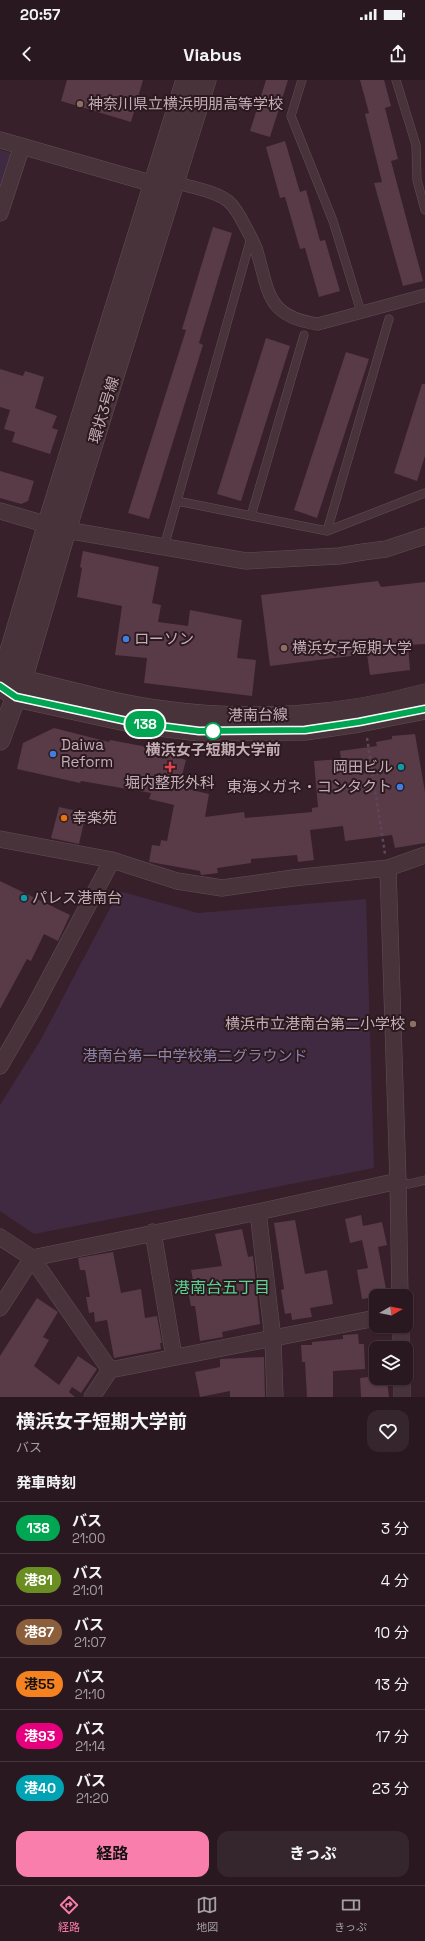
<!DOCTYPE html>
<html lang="ja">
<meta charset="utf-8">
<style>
body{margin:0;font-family:"Space Grotesk","Noto Sans JP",sans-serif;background:#35252c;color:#f1f3f6;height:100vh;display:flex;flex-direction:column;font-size:15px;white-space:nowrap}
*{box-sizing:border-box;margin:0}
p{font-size:13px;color:#a5a0a4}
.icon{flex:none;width:22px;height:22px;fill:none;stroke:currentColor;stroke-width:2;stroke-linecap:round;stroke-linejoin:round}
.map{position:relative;height:1317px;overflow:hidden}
.panel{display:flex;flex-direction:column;background:#29181f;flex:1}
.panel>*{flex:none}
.badge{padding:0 8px;border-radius:13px;font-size:14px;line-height:26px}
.needle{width:26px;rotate:81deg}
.buttons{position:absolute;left:369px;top:1209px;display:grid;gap:8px}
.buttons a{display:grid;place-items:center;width:44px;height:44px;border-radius:8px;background:#29181f;box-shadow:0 1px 3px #0004,0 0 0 1px #45373d;font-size:20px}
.map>.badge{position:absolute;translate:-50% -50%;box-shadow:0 0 0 2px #fff}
h2{padding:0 16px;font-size:15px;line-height:36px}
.round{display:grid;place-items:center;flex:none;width:42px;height:42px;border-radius:12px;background:#35252c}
.head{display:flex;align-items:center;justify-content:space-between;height:68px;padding:0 16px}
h1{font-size:19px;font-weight:700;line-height:30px}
.cta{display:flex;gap:8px;margin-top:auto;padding:8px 16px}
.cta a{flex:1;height:46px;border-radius:12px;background:#f97eac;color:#111;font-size:16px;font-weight:700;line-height:46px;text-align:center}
.cta a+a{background:#35252c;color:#f1f3f6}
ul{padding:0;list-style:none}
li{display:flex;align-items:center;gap:12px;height:52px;padding:0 16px;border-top:1px solid #45373d}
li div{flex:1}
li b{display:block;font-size:15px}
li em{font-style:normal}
li .badge{min-width:44px;font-weight:700;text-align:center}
.status{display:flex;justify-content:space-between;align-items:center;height:28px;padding:0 20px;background:#29181f;direction:ltr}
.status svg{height:11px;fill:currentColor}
header{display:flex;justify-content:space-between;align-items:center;height:52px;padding:0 16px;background:#29181f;font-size:18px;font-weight:700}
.tabs{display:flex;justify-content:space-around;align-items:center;height:56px;border-top:1px solid #45373d;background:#29181f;font-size:11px;color:#a5a0a4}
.tabs a{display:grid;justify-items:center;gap:2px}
.tabs .on{color:#f97eac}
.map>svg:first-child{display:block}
</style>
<div class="status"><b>20:57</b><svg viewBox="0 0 49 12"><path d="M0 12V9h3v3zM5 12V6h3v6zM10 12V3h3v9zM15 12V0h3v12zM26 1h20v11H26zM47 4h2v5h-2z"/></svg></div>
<header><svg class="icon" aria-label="back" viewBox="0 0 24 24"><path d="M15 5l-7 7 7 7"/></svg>Viabus<svg class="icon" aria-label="share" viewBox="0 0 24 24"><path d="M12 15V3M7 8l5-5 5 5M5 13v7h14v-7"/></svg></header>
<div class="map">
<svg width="425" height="1317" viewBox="0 0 425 1317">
<rect width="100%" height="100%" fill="#372029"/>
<path fill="#3f2a41" d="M0,70L12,73L0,110Z
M119,811L198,833L366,819L374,1088L34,1154L0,1131V1025L40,961Z"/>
<path fill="#583b47" d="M67,0H143L131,42L61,21Z
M266,0H288L270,57L250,51Z
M360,0H384L391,26L385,28L398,79L391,81L423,201L403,206L374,103L382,102L365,34L369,33Z
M285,61L300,112L306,110L320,161L325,160L340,211L319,217L305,168L300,169L285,117L280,118L266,67Z
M213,147L232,153L199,263L203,265L149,439L128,433L186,250L182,249Z
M266,258L290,266L241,421L217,414Z
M346,272L369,279L317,438L294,430Z
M0,289L23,296L25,291L44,297L35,328L57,336L52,348L58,350L50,374L12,362L15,352L4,349L10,330L0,327Z
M422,304H425V376L417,401L394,393Z
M0,391L34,401L28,421L21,424L0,418Z
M83,471L159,487L152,523L161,525L158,542L188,546L190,530L242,540L237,578L256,580L252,616L144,603L147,578L115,575L122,526L77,517L82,488L80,487Z
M378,501L381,507L425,502V564L408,565L410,590L370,595L367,574L270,586L261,515Z
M54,648L109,662L110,660L142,666L186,680L179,707L209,714L205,737L244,732L245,738L312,732V728L318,727L314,681L341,679L340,671L377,666L376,662L392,659V656L415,654L425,712V763L395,768L392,755L345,761L343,746L310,750L314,780L298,782L297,775L251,779V783L217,788L218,793L201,795L200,791L150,782H149L152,765L160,766L161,760L167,761L174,725L149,719L151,713L81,701L80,703L17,689L23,663Z
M59,727L86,733L79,764L51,758Z
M0,801L70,835L58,861L44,854L31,881L27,879L0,929Z
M361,1135L363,1146L382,1142L387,1165L378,1167L386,1209L381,1210L382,1216L362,1219L357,1190L368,1188L362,1160L350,1163L345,1139Z
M295,1140L305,1194L327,1190L333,1224L310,1228L312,1237L292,1240L291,1233L285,1234L281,1210L284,1209L274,1143Z
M242,1149L248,1177L253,1176L260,1244L222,1252L223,1257L200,1261L195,1226H191L186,1201L193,1200L191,1190L222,1186L215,1154Z
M113,1172L121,1213L141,1209L145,1238L157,1236L162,1263H160L161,1269L114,1278L107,1240L95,1242L94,1232L89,1233L86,1217H90L85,1190H80L78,1178Z
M37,1218L58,1232L43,1257L49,1260L34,1286L59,1305L78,1276L97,1289L81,1313L72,1307L69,1312L75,1317H0V1276Z
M358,1254L359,1264H364L365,1289L333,1291V1317H307L305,1282H302L301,1265H312V1262L343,1259V1255Z
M264,1277L265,1317H230V1311L200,1317L195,1292L220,1287V1279Z
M376,1296V1298H378L379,1302L387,1301L389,1317H361L360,1298Z"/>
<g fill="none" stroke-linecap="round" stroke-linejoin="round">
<g stroke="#634e56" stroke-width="9">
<path id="service" d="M302,0L291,36L333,141L361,232
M396,0L416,65L417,100L425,130
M177,421L327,451L425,413
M251,436L304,255
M327,451L389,239
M164,467L251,158
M398,1101L409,1104L425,1100"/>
</g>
<g stroke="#634e56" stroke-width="13">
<path id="pedestrian" d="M185,105C199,109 216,112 228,121C235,127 241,138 245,146C249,153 253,161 256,168C269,210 265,237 318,244L425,215"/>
</g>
<g stroke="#634e56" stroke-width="17">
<path id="minor" d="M0,60L164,107
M0,133L22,66
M0,431L66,450L246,481L339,476L363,472L386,469L425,456
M0,759L112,780L177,801L222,808L293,798L388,788L398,1101L400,1216
M388,788L425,775
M0,986L34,927L112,780
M258,1132L273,1259L275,1317
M153,1152L174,1277
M0,1157L32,1178L110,1290L376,1238
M0,1228L32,1178L258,1132L398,1101
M401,1246V1268
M402,1298V1317
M92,1317L110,1290"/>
</g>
<g stroke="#634e56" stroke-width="21">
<path id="tertiary" d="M9,603L22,600C69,611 116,625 164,631C249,643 342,637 425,614
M0,605L48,443L186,0
M5,609L16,617L135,643L199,651L305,650L359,642L425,629
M0,660L22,600L66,450L206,0"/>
</g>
<path stroke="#5d4659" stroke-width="2.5" stroke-dasharray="3 3" stroke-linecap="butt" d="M367,658L385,774"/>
<use href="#service" stroke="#48333b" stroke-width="8"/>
<use href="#pedestrian" stroke="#48333b" stroke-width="12"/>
<use href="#minor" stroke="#48333b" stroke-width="16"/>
<use href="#tertiary" stroke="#48333b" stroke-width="20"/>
</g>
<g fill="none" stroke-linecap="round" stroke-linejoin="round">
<g stroke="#fff" stroke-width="9">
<path id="line" d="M0,606L16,617L136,643L199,651L305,650L359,642L425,629"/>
</g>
<use href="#line" stroke="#00a651" stroke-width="6"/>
</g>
<g fill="#8d6e63" stroke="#2c1920" stroke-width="1.5">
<circle cx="80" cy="24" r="4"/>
<circle cx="284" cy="568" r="4"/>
<circle cx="413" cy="944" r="4"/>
</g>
<g fill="#3f7fe0" stroke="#2c1920" stroke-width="1.5">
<circle cx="126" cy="559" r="4"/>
<circle cx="53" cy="674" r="4"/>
<circle cx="400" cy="707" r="4"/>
</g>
<circle fill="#fff" stroke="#00a651" stroke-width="2" cx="213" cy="651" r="8"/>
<path fill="#e0444e" stroke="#2c1920" stroke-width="1.5" d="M168 681h4v4h4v4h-4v4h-4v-4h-4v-4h4z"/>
<g fill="#0f9aa8" stroke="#2c1920" stroke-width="1.5">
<circle cx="401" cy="687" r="4"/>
<circle cx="24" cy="818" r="4"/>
</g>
<circle fill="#e8710a" stroke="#2c1920" stroke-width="1.5" cx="64" cy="738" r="4"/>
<g text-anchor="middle" stroke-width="4" stroke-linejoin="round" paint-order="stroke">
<g font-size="15" fill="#c5adb6" stroke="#2c1920" text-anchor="start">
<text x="88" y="29">神奈川県立横浜明朋高等学校</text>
<text x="134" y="564">ローソン</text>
<text x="292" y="573">横浜女子短期大学</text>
<text x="61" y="670">Daiwa<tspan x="61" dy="17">Reform</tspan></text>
<text x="393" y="692" text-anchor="end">岡田ビル</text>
<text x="170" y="708" text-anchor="middle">堀内整形外科</text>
<text x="392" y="712" text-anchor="end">東海メガネ・コンタクト</text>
<text x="72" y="743">幸楽苑</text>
<text x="32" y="823">パレス港南台</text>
<text x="405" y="949" text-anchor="end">横浜市立港南台第二小学校</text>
</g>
<g font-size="15" fill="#c5adb6" stroke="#2c1920">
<text transform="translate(104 330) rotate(-73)" y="5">環状3号線</text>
<text transform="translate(258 635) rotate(-1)" y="5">港南台線</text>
</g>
<g font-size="15" font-weight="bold" fill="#c5adb6" stroke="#2c1920">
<text x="213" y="675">横浜女子短期大学前</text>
</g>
<g font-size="15" fill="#8d84aa" stroke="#2c1920">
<text x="195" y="981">港南台第一中学校第二グラウンド</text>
</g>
<g font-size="16" fill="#59d490" stroke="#2c1920">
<text x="222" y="1213">港南台五丁目</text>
</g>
</g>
</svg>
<div class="buttons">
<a><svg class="needle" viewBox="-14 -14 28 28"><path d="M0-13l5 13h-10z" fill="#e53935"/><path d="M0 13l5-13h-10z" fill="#a5a0a4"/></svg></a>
<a><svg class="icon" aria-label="layers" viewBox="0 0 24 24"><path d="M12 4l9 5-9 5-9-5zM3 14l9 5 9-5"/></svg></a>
</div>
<b class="badge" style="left:145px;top:644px;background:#00a651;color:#fff">138</b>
</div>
<section class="panel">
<div class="head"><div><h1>横浜女子短期大学前</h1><p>バス</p></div><a class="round"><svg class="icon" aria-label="heart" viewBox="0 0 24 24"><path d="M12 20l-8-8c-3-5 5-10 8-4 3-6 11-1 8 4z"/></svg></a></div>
<h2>発車時刻</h2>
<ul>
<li><span class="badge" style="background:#00a651;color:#fff">138</span><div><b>バス</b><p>21:00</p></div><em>3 分</em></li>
<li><span class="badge" style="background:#6b8e23;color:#fff">港81</span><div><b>バス</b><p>21:01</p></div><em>4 分</em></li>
<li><span class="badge" style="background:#8b5e3c;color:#fff">港87</span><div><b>バス</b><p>21:07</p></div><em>10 分</em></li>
<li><span class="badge" style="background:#f58220;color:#111">港55</span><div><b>バス</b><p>21:10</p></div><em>13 分</em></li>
<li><span class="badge" style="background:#e6007e;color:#fff">港93</span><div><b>バス</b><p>21:14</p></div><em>17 分</em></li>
<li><span class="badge" style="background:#00a3b4;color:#fff">港40</span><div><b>バス</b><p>21:20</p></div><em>23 分</em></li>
</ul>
<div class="cta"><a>経路</a><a>きっぷ</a></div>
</section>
<nav class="tabs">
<a class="on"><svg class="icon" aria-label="directions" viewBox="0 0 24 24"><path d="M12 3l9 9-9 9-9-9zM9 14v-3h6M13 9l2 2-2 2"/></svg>経路</a>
<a><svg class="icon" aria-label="map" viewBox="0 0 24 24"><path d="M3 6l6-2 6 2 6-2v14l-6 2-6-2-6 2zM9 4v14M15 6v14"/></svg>地図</a>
<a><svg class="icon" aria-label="tickets" viewBox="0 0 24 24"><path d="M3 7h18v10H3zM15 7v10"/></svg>きっぷ</a>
</nav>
